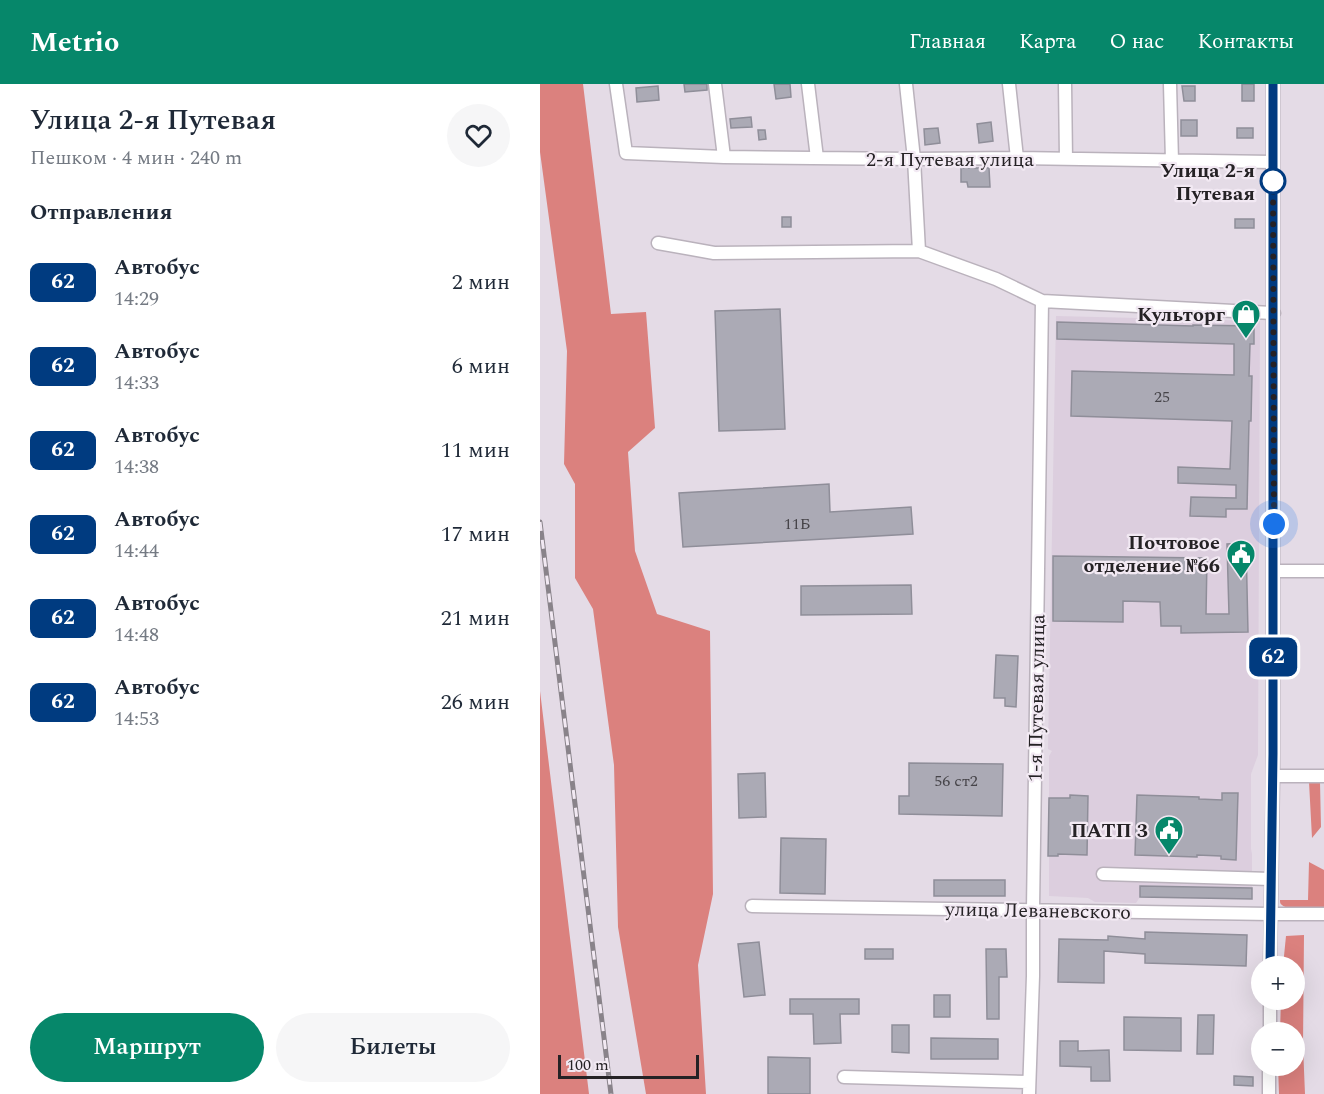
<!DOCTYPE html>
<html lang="ru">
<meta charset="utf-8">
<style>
body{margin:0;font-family:Spectral,serif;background:#f6f6f7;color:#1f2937;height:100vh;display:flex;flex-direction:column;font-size:22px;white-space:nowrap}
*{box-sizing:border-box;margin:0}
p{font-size:20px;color:#747a83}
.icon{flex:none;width:33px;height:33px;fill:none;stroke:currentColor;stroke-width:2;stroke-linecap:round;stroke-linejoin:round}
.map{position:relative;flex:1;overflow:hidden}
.side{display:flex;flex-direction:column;background:#fff;width:540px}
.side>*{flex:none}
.badge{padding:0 12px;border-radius:9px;font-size:21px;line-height:39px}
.controls{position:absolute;left:711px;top:872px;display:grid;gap:12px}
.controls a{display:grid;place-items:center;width:54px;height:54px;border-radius:50%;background:#fff;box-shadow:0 6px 24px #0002;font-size:30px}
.scale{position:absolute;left:18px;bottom:15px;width:141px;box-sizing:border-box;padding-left:6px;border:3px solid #252225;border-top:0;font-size:16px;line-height:21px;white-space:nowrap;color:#252225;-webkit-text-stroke:4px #f2e9f3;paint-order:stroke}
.you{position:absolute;width:30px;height:30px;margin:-15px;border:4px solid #fff;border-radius:50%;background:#1a73e8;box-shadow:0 0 0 9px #1a73e833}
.map>.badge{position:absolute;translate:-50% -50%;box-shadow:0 0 0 3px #fff}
h2{padding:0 30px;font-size:22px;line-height:54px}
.round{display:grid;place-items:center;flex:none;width:63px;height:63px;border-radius:32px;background:#f6f6f7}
.headline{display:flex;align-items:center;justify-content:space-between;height:102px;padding:0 30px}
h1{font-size:28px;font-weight:600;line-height:45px}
.button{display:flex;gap:12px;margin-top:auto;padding:12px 30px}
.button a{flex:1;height:69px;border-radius:36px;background:#06876a;color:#fff;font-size:24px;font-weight:600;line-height:69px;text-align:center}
.button a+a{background:#f6f6f7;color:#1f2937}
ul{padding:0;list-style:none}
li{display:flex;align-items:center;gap:18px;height:84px;padding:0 30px}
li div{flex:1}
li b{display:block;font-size:22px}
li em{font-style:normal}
li .badge{min-width:66px;font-weight:700;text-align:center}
header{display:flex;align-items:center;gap:36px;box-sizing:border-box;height:84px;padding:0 30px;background:#06876a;color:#fff}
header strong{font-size:28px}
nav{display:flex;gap:33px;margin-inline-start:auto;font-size:21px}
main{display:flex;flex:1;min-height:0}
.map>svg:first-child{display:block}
</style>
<header>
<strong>Metrio</strong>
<nav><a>Главная</a><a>Карта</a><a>О нас</a><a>Контакты</a></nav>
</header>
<main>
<section class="side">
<div class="headline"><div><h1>Улица 2-я Путевая</h1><p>Пешком · 4 мин · 240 m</p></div><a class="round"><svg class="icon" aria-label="heart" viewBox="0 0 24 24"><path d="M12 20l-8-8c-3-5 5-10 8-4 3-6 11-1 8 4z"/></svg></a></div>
<h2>Отправления</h2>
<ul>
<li><span class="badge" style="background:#003b80;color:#fff">62</span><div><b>Автобус</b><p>14:29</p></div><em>2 мин</em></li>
<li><span class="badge" style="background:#003b80;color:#fff">62</span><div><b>Автобус</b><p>14:33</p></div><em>6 мин</em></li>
<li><span class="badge" style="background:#003b80;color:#fff">62</span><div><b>Автобус</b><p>14:38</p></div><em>11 мин</em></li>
<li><span class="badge" style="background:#003b80;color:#fff">62</span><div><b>Автобус</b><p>14:44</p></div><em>17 мин</em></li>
<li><span class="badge" style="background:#003b80;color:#fff">62</span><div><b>Автобус</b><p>14:48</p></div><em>21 мин</em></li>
<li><span class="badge" style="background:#003b80;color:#fff">62</span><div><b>Автобус</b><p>14:53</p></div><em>26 мин</em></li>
</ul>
<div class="button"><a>Маршрут</a><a>Билеты</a></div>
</section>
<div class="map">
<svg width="784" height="1010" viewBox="0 0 784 1010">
<rect width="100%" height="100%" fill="#e4dbe6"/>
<path fill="#dccede" d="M516,232L720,237L718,671L711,690V765L712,770V815L600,813L596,819L555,818L548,814L509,812V672L512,667L508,665Z"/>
<path fill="#db817e" d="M0,0H43L71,230L106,228L115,344L88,368L95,467L117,530L170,547L173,810L158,881L166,1010H106L78,843L74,681L53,525L35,494V400L24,380L27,267L0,68Z
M0,607L49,1010H0Z
M769,698H780L781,743L772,754Z
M769,778L784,786V824C775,824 747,827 742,821C740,820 740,818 740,816H768Z
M764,851L763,962L765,1010H739L738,981H754V948H740L741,915H754V882H743L746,852Z"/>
<path fill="#abaab5" stroke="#8f8e99" stroke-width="1.5" d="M144,0H167V6L145,8Z
M234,0H250L251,13L236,15Z
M702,0H714V17H702Z
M118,2L119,16L97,18L96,4Z
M642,2H655V17H644Z
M211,33L212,43L191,44L190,35Z
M641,36H657V52H641Z
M451,38L453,57L439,59L437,40Z
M398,44L400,59L385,61L384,45Z
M697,44H713V54H697Z
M218,46H225L226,55L219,56Z
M421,84H449L450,103H428L427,98H421Z
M242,133H251V143H242Z
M695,135H714V144H695Z
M240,225L245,345L179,347L175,227Z
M517,238L653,242V241L714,242V260H710L709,292H712L711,337H709L707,425H686V433L650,432L651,413L696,414V401L638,399V383L690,385L692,337L531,332L532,287L694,291V260L517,255Z
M289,400L290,428L371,423L373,450L143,463L139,409Z
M706,459L708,548L641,549V542H621L620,518L583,517V538L513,537V472L667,474L666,530H689L687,460Z
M371,501L372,530L261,531V502Z
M456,571L478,572L476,623L465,622V614H454Z
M369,679L463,680L462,732L359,730V712H369Z
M225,689L226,733L199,734L198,690Z
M682,709H698L696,776L681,775V772L657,771V773L595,771L597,711L659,713V715L682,716Z
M530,711L548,712L547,771L518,770V772H508L509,714H530Z
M241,754L286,755L285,810L240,809Z
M394,796H465V812H394Z
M600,802L712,804V815L600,813Z
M605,848L707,851L706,882L605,879V870L564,867V899L518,898L519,855L568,856V852L605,855Z
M219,858L225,911L204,913L198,860Z
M325,865H353V875H325Z
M446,865H466L467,893H459V935H447Z
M394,911H410V933H394Z
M250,915H319V930H300L301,959L274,960L273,930H250Z
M658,931H674L673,970H657Z
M584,933L641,934V967L584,966Z
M352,941H369V969L352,968Z
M391,954L458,955V975H391Z
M520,957H538V967L569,966L570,997H551V983L520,982Z
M228,973L270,974V1010H228Z
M694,992L713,993V1002L694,1001Z"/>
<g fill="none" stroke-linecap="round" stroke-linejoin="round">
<g stroke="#bab2bc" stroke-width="15">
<path id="minor" d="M76,0L86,69L184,73L374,75L477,74L733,78
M175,0L184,73
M268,0L277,74
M366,0L374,75L379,167
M469,0L477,74
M525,0L526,75
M630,0L632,77
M118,159L174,169L379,167L456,195L502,217L734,229
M733,487H784
M733,692H784
M563,790L731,795
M212,822L730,830H784
M730,882L733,692V0
M730,948V915
M304,993L489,998
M489,1010L493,892V825L502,217
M729,1010V981"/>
</g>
<use href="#minor" stroke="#fff" stroke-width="12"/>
<g stroke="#89838a" stroke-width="5">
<path id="rail" d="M0,438L71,1010"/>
</g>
<use href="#rail" stroke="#f2e9f3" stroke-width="3" stroke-dasharray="9" stroke-linecap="butt"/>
</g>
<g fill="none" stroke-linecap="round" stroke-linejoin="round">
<g stroke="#fff" stroke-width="14">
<path id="line" d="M730,882L733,670V0"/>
</g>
<use href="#line" stroke="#003b80" stroke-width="9"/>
<path stroke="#252225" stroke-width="6" stroke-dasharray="0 10.8" d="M733,97L734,440"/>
</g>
<defs>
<g id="shop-pin" transform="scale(1.5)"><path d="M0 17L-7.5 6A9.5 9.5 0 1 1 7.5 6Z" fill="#06876a" stroke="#f2e9f3"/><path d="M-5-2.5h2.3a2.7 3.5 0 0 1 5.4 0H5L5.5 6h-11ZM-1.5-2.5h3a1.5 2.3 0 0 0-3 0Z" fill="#fff"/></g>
<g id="civic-pin" transform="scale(1.5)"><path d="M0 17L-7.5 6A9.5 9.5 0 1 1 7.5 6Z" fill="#06876a" stroke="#f2e9f3"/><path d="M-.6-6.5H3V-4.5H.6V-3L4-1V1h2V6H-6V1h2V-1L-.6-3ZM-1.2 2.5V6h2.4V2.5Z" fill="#fff"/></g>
</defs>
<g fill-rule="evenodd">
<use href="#shop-pin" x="706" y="230"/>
<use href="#civic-pin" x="701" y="470"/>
<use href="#civic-pin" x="629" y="746"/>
</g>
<circle fill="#fff" stroke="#003b80" stroke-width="3" cx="733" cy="97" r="12"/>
<g text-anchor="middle" stroke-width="4.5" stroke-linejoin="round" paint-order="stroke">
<g font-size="16" fill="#464449">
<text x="622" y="318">25</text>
<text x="257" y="445">11Б</text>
<text x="416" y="702">56 ст2</text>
</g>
<g font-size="20" fill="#252225" stroke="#f2e9f3">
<text x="410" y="82">2-я Путевая улица</text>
<text transform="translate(496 614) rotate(-89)" y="7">1-я Путевая улица</text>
<text transform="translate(498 826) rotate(1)" y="7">улица Леваневского</text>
</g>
<g font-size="20" font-weight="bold" fill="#252225" stroke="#f2e9f3" text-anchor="end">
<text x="715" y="93">Улица 2-я<tspan x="715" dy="23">Путевая</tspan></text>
</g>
<g font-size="20" font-weight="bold" fill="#252225" stroke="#f2e9f3" text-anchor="end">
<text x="685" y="237">Культорг</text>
<text x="680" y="465">Почтовое<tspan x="680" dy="23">отделение №66</tspan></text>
<text x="608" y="753">ПАТП 3</text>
</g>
</g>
</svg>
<div class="controls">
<a>+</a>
<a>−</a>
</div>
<div class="scale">100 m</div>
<div class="you" style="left:734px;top:440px"></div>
<b class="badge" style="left:733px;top:573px;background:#003b80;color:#fff">62</b>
</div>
</main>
